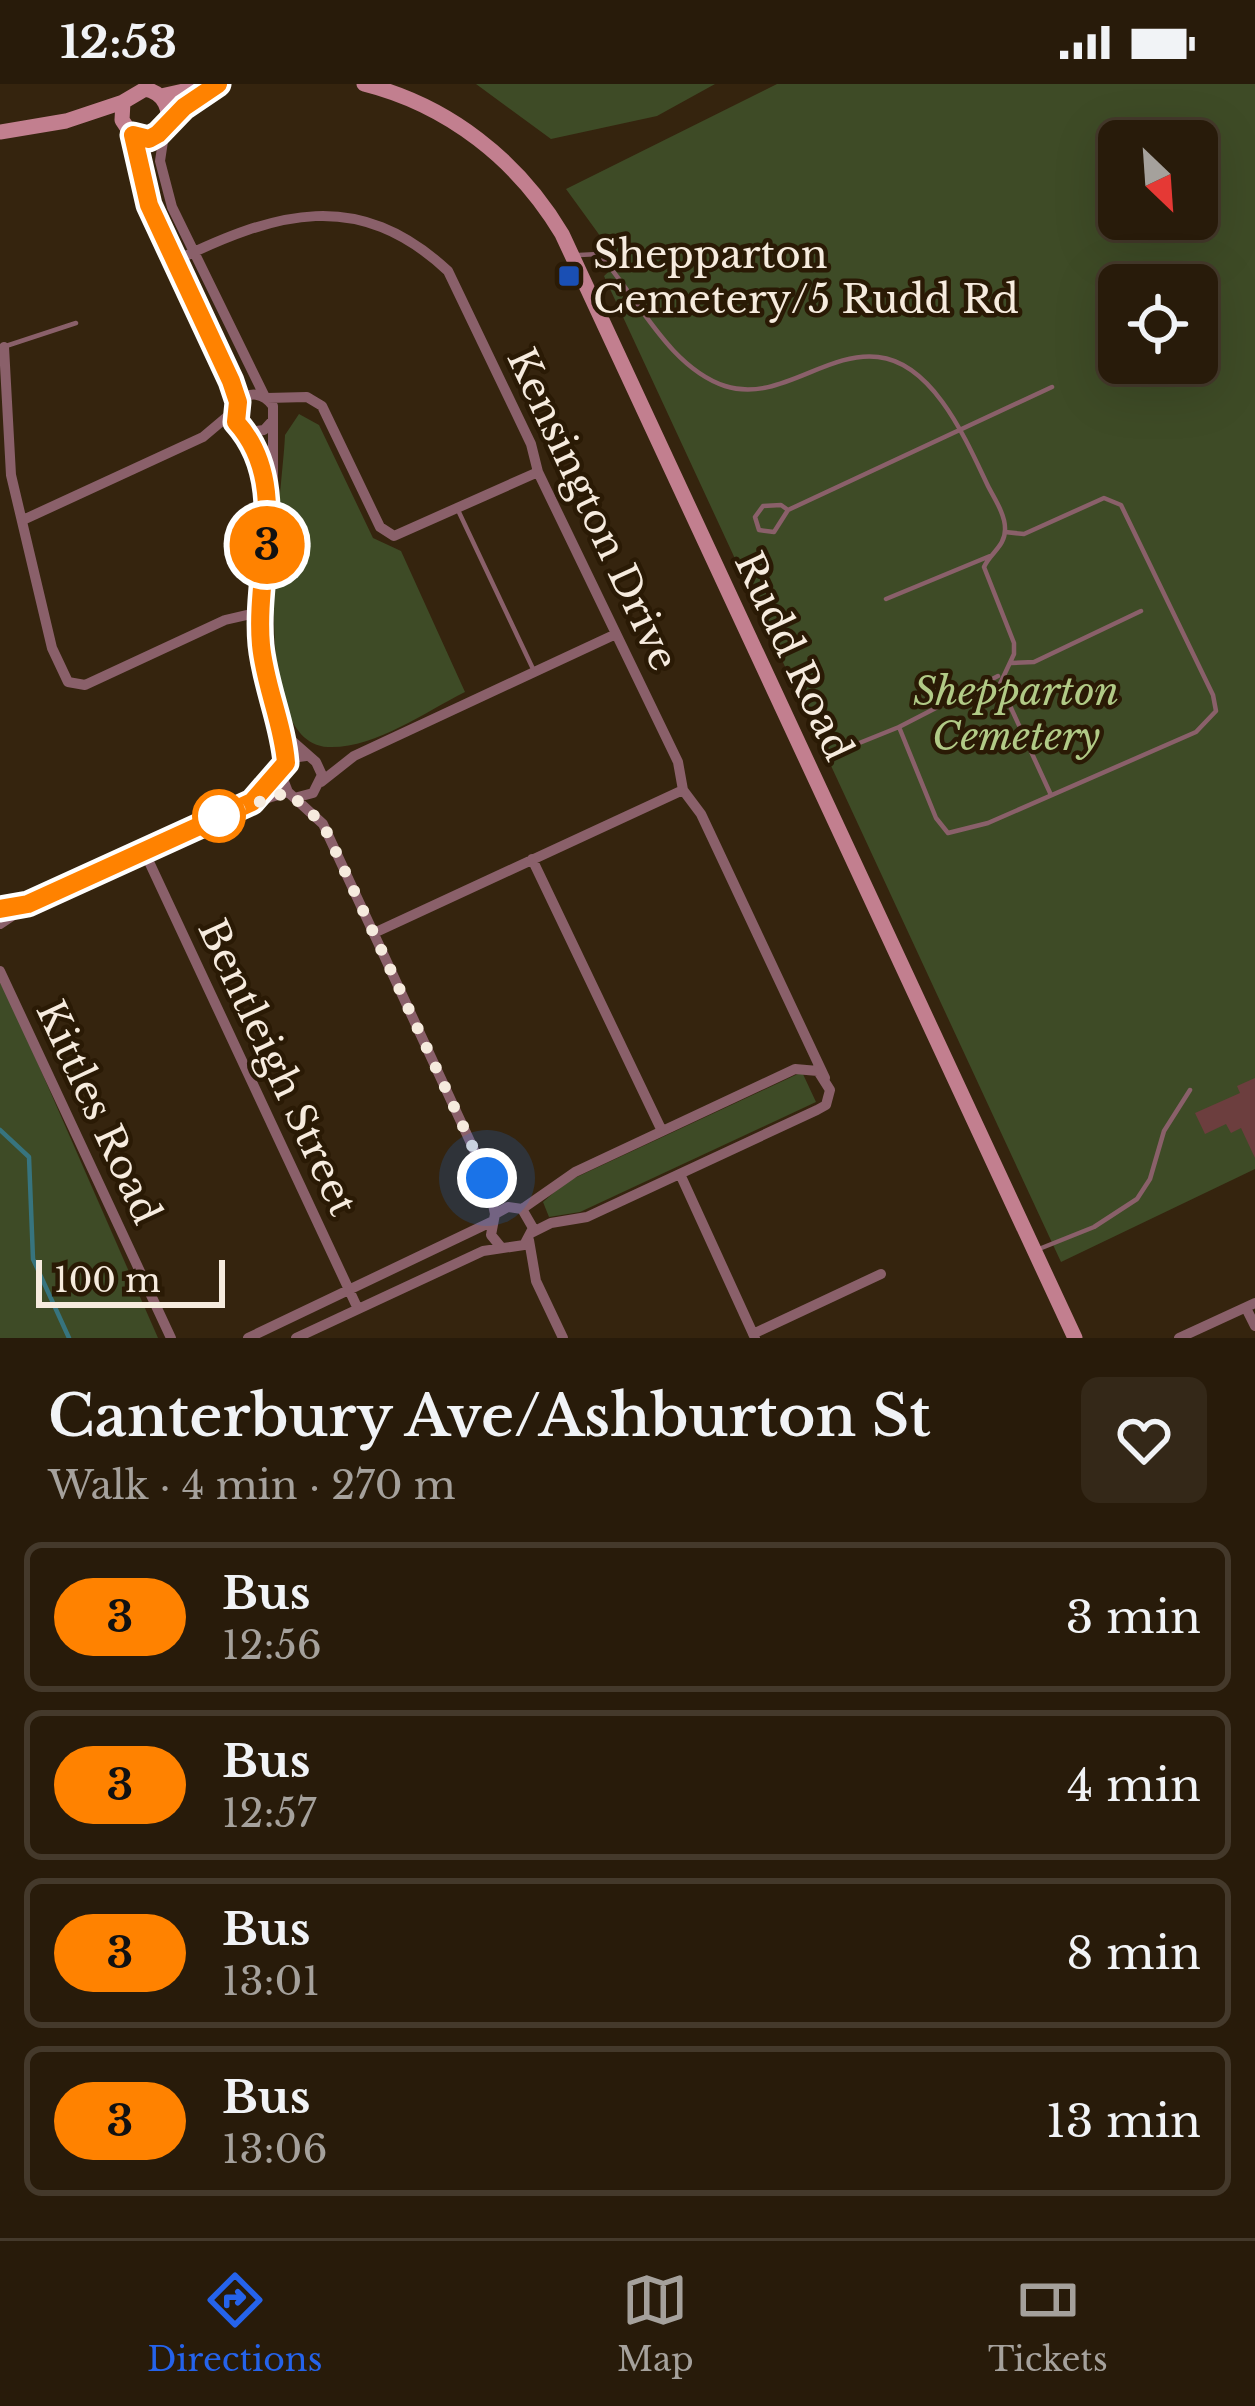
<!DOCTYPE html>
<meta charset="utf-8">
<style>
body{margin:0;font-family:"Libre Baskerville",serif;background:#342818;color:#f1f3f6;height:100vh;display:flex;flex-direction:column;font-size:45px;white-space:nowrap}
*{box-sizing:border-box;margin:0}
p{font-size:39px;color:#a5a19c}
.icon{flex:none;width:66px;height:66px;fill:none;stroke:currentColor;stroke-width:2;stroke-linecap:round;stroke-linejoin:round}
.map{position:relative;height:1254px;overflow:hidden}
.panel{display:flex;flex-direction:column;background:#281b0a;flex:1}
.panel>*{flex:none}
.badge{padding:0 24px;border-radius:39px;font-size:42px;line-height:78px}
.needle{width:78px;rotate:155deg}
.buttons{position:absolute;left:1098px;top:36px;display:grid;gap:24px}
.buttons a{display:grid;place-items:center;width:120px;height:120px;border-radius:18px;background:#281b0a;box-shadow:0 12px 48px #0002,0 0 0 3px #44392b;font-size:60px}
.scale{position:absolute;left:36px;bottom:30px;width:189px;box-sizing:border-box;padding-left:12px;border:6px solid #f6ebde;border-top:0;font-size:33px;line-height:42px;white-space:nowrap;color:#f6ebde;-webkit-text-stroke:9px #2a1a05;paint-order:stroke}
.you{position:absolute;width:60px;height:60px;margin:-30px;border:9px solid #fff;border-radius:50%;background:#1a73e8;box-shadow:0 0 0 18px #1a73e833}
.map>.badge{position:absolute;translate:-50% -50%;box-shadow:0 0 0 6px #fff}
.round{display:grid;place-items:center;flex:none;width:126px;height:126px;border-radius:18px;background:#342818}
.head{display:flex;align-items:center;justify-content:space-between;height:204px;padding:0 48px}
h1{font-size:57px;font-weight:600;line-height:90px}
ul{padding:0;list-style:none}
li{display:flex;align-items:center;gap:36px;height:150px;margin:0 24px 18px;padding:0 24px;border:6px solid #44392b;border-radius:18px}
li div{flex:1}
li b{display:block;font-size:45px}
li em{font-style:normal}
li .badge{min-width:132px;font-weight:700;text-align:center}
.status{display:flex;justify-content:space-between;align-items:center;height:84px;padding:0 60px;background:#281b0a;direction:ltr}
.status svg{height:33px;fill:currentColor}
.menu{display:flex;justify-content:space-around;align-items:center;height:168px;border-top:3px solid #44392b;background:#281b0a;font-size:33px;color:#a5a19c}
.menu a{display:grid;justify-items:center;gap:6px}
.menu .current{color:#2563eb}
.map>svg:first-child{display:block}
</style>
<div class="status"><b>12:53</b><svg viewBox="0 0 49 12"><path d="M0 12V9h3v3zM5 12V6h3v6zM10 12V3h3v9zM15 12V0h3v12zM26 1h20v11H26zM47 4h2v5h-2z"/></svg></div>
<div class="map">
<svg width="1255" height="1254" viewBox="0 0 1255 1254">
<rect width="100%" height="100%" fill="#35240e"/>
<path fill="#3e4b26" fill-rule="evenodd" d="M476,0H715L657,32L551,55Z
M777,0H1255V1085L1061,1178L604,192L619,178L566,105ZM1119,57H1197V135H1119ZM1119,201H1197V279H1119Z
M299,330L319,341L373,454L401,467L465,608C425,628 374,665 328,663C243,658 283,407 285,351Z
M0,898L18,934L158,1254H0Z
M802,988L816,1018L580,1128L549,1133L543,1118L566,1098Z"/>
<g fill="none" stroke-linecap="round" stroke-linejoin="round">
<path stroke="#37747e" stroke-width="4.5" d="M0,1046L29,1073L33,1175L69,1254"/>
</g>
<path fill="#6c3e3e" d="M1255,994V1074L1241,1044L1231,1049L1226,1040L1205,1050L1195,1029L1240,1009L1237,1002Z"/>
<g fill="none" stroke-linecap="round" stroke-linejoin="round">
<path stroke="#8a606a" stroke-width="4.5" d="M579,171L599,170C637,212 668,283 725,302C780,319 825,267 878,273C934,279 967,358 988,402C994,414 1005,430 1005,444C1006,462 990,469 984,483L1014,559V570L1000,600L1051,711
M6,262L76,239
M457,424L534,587
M788,426L781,421L763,422L755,433L759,446L774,448L788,426L1052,303
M886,515L990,472
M1011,579L1034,578L1141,527
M998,592L899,643L936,734L948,749L988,739L1196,648L1216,627L1213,611L1121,421L1104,414L1024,450L1005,448
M837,668L899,643
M1039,1165L1094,1143L1137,1115L1150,1095L1164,1047L1190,1006"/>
<path stroke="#8a606a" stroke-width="10" d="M165,44L160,77L172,123L264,311
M132,51L149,120L238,318
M175,177C276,128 358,103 448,187L531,360L538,388L678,678L683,706L701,730L825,994
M4,263L11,391L52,564L68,598L85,601L225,536L260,528
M267,314L307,313L322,322L380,443L394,452L538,388
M273,336L264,346L248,348C218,326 252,293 273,322V406L261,557L286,679
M248,348L267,417
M23,436L203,353L235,326
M283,649L316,678L322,691L313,709L298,713
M281,690L288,708L323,740L487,1094L495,1130
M321,698L354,672L616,550
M256,714L291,674L306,672
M144,767L358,1225
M532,775L662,1047
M0,840C41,812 87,793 133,772C184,749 234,723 288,708
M374,849L683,706
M0,887L171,1254
M680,1090L755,1254
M522,1125L575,1088L795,985L818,987L830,1006L826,1021L817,1026L587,1133L551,1139L533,1148
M529,1156L536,1197L563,1254
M1246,1224L1255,1242
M753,1250L881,1190
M248,1254L491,1138
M296,1254L483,1167L524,1161L533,1144L522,1125L508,1123L495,1130L491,1151L500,1162
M1179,1254L1255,1219"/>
<path stroke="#c27f8f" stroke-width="15" d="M364,0C448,21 518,76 562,150L1075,1254
M161,12L211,1
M168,37L218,0
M0,48L66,37L123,18L145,5C164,9 173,26 165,44L149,55L132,51L122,36L123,18"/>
</g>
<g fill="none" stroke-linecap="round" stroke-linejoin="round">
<g stroke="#fff" stroke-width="27">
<path id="line" d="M0,825L28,820L252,718L286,679C283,639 265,602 261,561C254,486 292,400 236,338L238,318L231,297L149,121L133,51L149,55L158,50L184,23L218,0"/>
</g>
<use href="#line" stroke="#ff8200" stroke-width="18"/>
<path stroke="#f6ebde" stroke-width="12" stroke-dasharray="0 21.6" d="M219,732L288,708L323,740L487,1094"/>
</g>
<rect fill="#1a4fb4" stroke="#2a1a05" stroke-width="4.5" x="557" y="180" width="24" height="24" rx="6"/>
<circle fill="#fff" stroke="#ff8200" stroke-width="6" cx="219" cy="732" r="24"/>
<g text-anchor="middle" stroke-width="9" stroke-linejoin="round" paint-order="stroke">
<g font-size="39" fill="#f6ebde" stroke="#2a1a05" text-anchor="start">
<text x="593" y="184">Shepparton<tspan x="593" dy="45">Cemetery/5 Rudd Rd</tspan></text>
</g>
<g font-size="39" fill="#f6ebde" stroke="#2a1a05">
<text transform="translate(593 425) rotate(65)" y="14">Kensington Drive</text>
<text transform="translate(794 572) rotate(65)" y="14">Rudd Road</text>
<text transform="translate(278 983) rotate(65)" y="14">Bentleigh Street</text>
<text transform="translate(99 1028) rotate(65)" y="14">Kittles Road</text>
</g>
<g font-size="39" font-style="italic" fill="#b1ca86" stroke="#2a1a05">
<text x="1016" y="621">Shepparton<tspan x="1016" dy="45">Cemetery</tspan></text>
</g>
</g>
</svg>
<div class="buttons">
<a><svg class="needle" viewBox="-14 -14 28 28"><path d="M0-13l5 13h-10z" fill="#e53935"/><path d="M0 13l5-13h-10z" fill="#a5a19c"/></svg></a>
<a><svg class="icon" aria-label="locate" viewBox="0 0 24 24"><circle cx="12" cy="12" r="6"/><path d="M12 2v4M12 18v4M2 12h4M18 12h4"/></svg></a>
</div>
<div class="scale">100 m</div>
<div class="you" style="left:487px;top:1094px"></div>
<b class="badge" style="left:267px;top:461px;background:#ff8200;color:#111">3</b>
</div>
<section class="panel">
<div class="head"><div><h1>Canterbury Ave/Ashburton St</h1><p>Walk · 4 min · 270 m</p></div><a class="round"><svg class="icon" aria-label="heart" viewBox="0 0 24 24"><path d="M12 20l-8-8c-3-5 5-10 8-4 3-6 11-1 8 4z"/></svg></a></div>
<ul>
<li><span class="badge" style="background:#ff8200;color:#111">3</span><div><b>Bus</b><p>12:56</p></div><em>3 min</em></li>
<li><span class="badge" style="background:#ff8200;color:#111">3</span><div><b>Bus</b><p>12:57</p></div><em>4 min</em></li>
<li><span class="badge" style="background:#ff8200;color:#111">3</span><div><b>Bus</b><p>13:01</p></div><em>8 min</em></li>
<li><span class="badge" style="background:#ff8200;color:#111">3</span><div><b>Bus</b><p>13:06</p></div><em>13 min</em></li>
</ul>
</section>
<nav class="menu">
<a class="current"><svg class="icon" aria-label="directions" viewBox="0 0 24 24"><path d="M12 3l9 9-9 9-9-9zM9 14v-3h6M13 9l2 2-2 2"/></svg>Directions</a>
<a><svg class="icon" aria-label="map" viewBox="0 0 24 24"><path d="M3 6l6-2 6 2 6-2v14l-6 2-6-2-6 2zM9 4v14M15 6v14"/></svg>Map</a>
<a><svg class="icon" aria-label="tickets" viewBox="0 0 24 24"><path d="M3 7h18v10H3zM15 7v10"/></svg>Tickets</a>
</nav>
